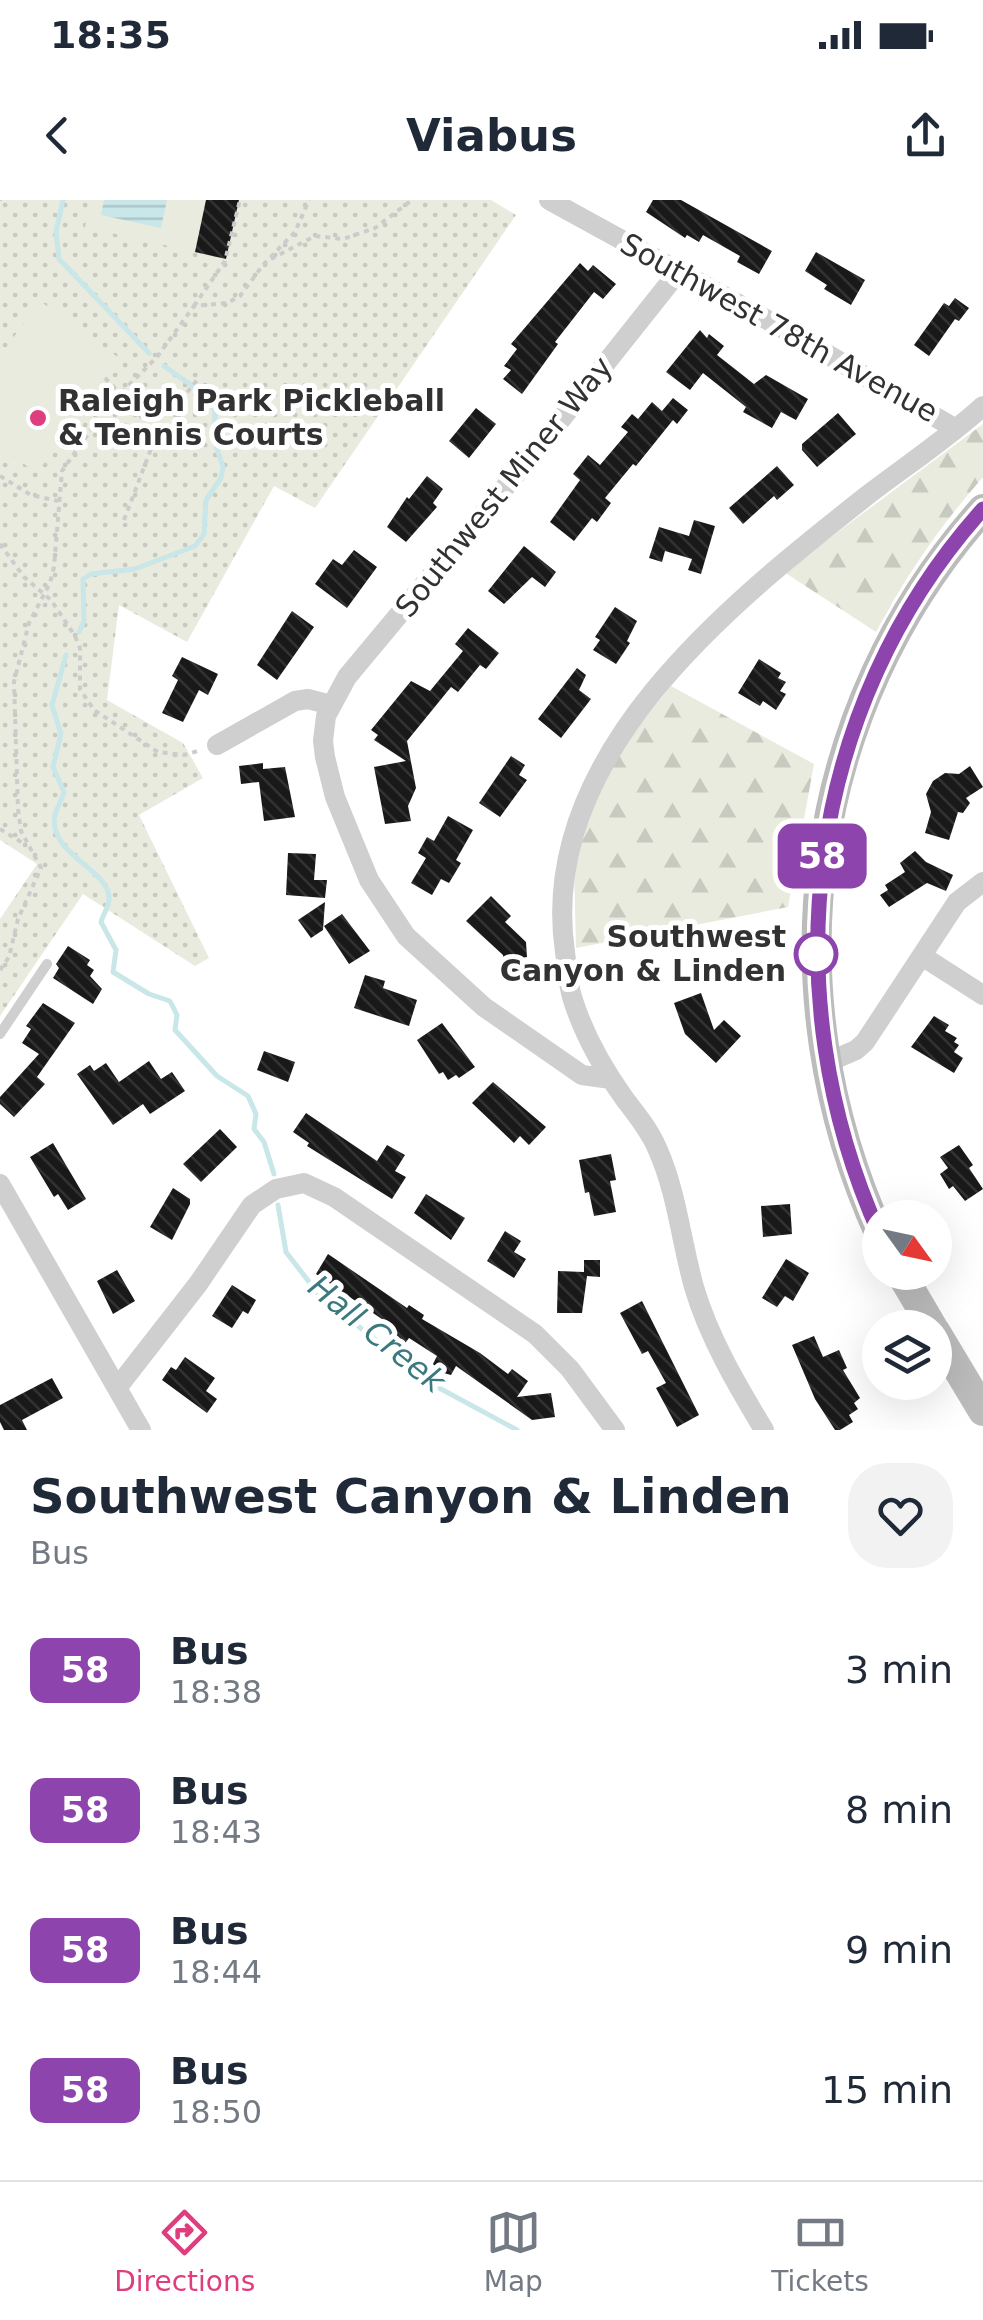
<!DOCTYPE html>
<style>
body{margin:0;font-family:"DejaVu Sans",sans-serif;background:#f2f2f3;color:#1f2937;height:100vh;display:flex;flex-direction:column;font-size:38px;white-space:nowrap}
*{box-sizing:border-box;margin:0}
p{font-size:32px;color:#747a83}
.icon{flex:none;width:55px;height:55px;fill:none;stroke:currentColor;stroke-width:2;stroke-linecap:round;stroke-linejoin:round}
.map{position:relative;height:1230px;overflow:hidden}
.side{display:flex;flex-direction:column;background:#fff;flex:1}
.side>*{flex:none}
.badge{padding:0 20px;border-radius:15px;font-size:35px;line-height:65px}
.needle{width:65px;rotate:123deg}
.tools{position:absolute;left:862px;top:1000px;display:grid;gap:20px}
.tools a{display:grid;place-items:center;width:90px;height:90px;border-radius:50%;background:#fff;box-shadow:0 10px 40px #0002;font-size:50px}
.map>.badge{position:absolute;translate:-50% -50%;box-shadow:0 0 0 5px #fff}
.round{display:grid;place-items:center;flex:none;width:105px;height:105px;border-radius:40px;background:#f2f2f3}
.headline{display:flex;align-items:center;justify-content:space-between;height:170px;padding:0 30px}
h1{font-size:48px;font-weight:700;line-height:75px}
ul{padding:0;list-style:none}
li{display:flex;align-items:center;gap:30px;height:140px;padding:0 30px}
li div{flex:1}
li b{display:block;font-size:38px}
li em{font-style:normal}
li .badge{min-width:110px;font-weight:700;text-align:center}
.status{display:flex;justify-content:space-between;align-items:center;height:70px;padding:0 50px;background:#fff;direction:ltr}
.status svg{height:28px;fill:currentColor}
header{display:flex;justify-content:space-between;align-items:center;height:130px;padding:0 30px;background:#fff;font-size:45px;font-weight:700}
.tabs{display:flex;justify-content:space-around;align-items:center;height:140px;border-top:2px solid #e0e1e3;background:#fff;font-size:28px;color:#747a83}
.tabs a{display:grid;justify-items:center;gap:5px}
.tabs .current{color:#e03d7e}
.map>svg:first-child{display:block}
</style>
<div class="status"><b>18:35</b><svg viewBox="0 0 49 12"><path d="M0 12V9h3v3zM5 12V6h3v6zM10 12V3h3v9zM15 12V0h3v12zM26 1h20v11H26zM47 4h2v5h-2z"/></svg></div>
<header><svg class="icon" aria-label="back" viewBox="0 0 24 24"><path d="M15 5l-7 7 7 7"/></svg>Viabus<svg class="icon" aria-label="share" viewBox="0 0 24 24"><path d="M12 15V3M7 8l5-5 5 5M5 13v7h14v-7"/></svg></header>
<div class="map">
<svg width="983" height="1230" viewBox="0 0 983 1230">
<defs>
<pattern id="green-dots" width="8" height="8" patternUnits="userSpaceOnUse" patternTransform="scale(2.5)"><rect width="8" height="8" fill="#e9ebde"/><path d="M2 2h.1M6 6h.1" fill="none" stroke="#c8cabf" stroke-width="1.8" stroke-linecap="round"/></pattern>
<pattern id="forest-firs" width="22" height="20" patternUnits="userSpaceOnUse" patternTransform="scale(2.5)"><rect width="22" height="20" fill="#e9ebde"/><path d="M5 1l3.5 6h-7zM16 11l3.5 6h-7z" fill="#c8cabf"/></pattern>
<pattern id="water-rules" width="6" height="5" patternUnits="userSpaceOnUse" patternTransform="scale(2.5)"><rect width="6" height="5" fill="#c9e6e8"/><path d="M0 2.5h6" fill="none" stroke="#adc6c7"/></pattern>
<pattern id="building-back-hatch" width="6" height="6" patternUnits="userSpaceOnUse" patternTransform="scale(2.5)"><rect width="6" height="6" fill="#191919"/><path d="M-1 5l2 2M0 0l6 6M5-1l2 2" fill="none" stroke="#323232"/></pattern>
</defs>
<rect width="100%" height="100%" fill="#fff"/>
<path fill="url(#green-dots)" d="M0,0H491L516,15L315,308L274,286L187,442L119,405L107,500L183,543L203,578L139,615L209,758L195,766L83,694L0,816V719L37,664L0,640Z"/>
<path fill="url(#forest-firs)" d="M983,224V277C941,325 906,375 876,432L784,372Z
M671,486L814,564L788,707L576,748L574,665L601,584L633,533Z"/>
<path fill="#e9ebde" d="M91,0H206L195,52L85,27Z
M40,101L119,158L37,273L0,247V156Z"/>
<path fill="url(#water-rules)" d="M104,0H167L161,28L101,15Z"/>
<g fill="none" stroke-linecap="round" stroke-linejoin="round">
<path stroke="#c9e6e8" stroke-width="5" d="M63,0L56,32L59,59L149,153
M79,432L84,421L83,379L91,374L135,369L195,346L204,334L206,300L221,278L223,267L214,240L215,212L211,199L164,166
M66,455L52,505L61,534L53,567L64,592C62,600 57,607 55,615C47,654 111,670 109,699C109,707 103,714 101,722L116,750L113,772L149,794L170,801L177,815L175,830L217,876L248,896L256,914L254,929L264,942L274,974
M278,1005L286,1052L320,1096L430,1183L517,1230"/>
</g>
<path fill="url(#building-back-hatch)" d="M206,0H239L226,59L195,52Z
M653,0H681L772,51L759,74L737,62L740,56L703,35L699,42L687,35L685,38L646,12Z
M816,52L865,80L851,105L824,89L827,85L805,71Z
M580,63L588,71L593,65L616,84L603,99L594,92L555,142L558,144L522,194L503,179L511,170L504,166L517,149L511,144Z
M955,98L969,108L959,121L955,119L929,156L914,145L944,103L949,106Z
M700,130L707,138L709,134L724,146L717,155L754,184L766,175L808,199L796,220L781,212L772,228L743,212L746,207L703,173L690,190L666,172Z
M673,198L688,210L677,224L673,220L636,266L633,264L605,298L611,303L597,322L592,318L574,341L550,322L580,280L573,274L588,255L600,265L628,232L621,227L632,214L638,219L652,202L662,211Z
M476,208L496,224L469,258L449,241Z
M838,213L856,234L817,267L802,250V244Z
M777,266L794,285L777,300L774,296L743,324L729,308Z
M427,276L443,289L433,303L437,307L406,342L387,327L407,297L409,299Z
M694,320L715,326L701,374L688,370L692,359L665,351L662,362L649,358L659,327L689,336Z
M524,346L556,372L545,387L532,377L504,404L488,391Z
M354,350L377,367L347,408L315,384L333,359L342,365Z
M615,407L637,421L627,441L630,443L616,464L593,450L600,440L595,437Z
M292,411L314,427L277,480L257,465Z
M468,428L499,453L486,469L480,465L458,492L451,487L407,541L416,588L408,606L411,621L385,624L374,567L406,561L374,540L378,535L371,530L411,481L430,491L463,451L455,444Z
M182,457L218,474L208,495L199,490L183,522L162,513L178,480L172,476Z
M759,459L781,473L778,478L786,482L780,491L786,494L776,510L763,501L760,506L738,493Z
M577,468L586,475L579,490L591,499L561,538L538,519Z
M511,556L525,565L519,575L527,580L500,617L479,603Z
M263,563V569L285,567L295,617L264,621L259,582L241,584L239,566Z
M970,566L983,587L966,598L970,603L963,613L958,612L949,640L925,633L931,612L926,594L933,581L945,573L959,574Z
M448,616L473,630L456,660L461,663L449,683L441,679L432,695L411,683L426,658L418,653L427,637L434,641Z
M915,651L926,662L953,675L946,691L927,683L889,707L880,695L888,690L885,685L905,672L900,663Z
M288,653L316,654L314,680H327L325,698L286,695Z
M491,696L511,716L505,722L526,742L527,757L521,758L522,772L504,774L503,755L466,721Z
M325,702L323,730L311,738L298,720Z
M342,714L370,751L349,764L324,726Z
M68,746L90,760L87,765L94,770L90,776L102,789L93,804L53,778L59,768L56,764Z
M365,775L385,781L383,788L417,800L409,826L354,808Z
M701,793L714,830L724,820L741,836L716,863L685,834L674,803Z
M43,803L75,823L37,877L45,884L14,917L0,904V897L39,854L22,843L31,829L26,826Z
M934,816L949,825L945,831L957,838L954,842L959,845L954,852L963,858L954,873L911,847Z
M442,823L475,867L459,878L456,875L448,880L443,872L439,874L417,840Z
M264,851L295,862L288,882L257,870Z
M149,861L161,879L172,872L185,891L150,914L143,904L113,925L77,874L90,865L94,871L106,863L119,882Z
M493,882L546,927L529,945L520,936L514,943L472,903Z
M306,913L377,961L387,945L405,955L395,971L406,977L392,999L307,946L309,943L293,932Z
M220,929L237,947L201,982L183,964Z
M53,943L86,999L68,1010L58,994L54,997L30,957Z
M959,945L973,965L969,968L983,989L965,1001L953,986L949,989L940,974L948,968L940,957Z
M611,954L616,980L610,981L616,1012L594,1016L589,992L585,993L579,960Z
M173,988L190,999V1004L172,1040L150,1027Z
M426,994L465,1018L451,1040L414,1013Z
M790,1004L792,1034L763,1037L761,1006Z
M505,1031L521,1041L514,1052L526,1059L514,1078L487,1061Z
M328,1054L407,1108L409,1105L424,1115L422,1119L480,1153L508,1174L512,1169L528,1181L517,1197L551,1193L555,1217L532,1220L456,1166L451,1175L440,1172L433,1164L437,1156L409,1138L403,1146L386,1135L392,1126L316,1074Z
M786,1059L809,1073L793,1101L785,1096L777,1107L762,1098Z
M584,1060H600V1077L587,1076L582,1113H557L558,1071L584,1072Z
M117,1070L135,1101L113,1114L97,1081Z
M232,1085L256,1100L248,1114L243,1111L232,1128L212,1116Z
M642,1101L699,1215L677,1227L656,1188L666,1183L648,1151L642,1154L620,1113Z
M814,1136L823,1157L839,1150L847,1168L843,1170L860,1198L854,1203L858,1209L849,1215L853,1222L840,1230H835L815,1199L792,1145Z
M185,1157L215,1178L206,1191L217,1199L207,1213L162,1180L171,1167L176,1170Z
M52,1178L63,1198L22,1220L27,1230H4L0,1222V1205Z"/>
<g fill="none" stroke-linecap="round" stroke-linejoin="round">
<path stroke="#ccc" stroke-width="4" stroke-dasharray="5 5" stroke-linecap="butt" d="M0,1V0
M271,59L315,36L343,39L375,28L412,0
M194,106L225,61L240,0
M105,178L134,207L142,218L146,236L157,241L174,237L182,199L197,180
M63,236L79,247
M0,276L31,295L58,301
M124,320L154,241
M0,344L24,377L51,400L75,436L80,448V489L94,510L158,552L184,555L198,551
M0,629L26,645
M0,770L9,757L18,719L41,668L21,631L18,609L14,482L29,423L50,383L54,367L62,271L107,207L157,157L194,106L227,103L240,96L263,65L295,32L309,0"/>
<path stroke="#cfcfcf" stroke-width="10" d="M0,834L47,764"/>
<path stroke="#cfcfcf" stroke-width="20" d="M549,0L782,128L956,229
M217,545L295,501L308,499L331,505
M922,756L983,795
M826,863L856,850L865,842L957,702L983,682
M611,879L582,875L484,807L406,736L369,680L335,597L325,557L323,541L326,516L347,477L551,232L679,71
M0,984L141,1230
M117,1188L198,1084L252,1005L276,989L304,983L334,997L535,1134L570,1169L615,1230
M764,1230C737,1185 709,1138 694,1087C681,1041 677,992 657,948C649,929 636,914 624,898C602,867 583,833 572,797C568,783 567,767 565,752C536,555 732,402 869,294C907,265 948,238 983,206"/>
<path stroke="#bcbcbc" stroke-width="30" d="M880,1035C769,791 804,510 983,309
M900,1072L933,1128
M935,1131L983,1211"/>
</g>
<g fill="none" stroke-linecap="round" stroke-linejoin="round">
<g stroke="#fff" stroke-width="22">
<path id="line" d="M880,1035C771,794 805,507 983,309"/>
</g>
<use href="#line" stroke="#8e44ad" stroke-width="15"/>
</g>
<circle fill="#e03d7e" stroke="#fff" stroke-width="4" cx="38" cy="218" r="10"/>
<circle fill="#fff" stroke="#8e44ad" stroke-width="5" cx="816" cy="754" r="20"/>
<g text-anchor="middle" stroke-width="10" stroke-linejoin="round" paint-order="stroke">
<g font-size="30" fill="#323232" stroke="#fff">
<text transform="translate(779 128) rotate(29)" y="10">Southwest 78th Avenue</text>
<text transform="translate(504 287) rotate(-51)" y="10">Southwest Miner Way</text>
</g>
<g font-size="30" font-weight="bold" fill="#323232" stroke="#fff" text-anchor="start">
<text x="58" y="211">Raleigh Park Pickleball<tspan x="58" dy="34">&amp; Tennis Courts</tspan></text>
</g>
<g font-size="30" font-weight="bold" fill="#323232" stroke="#fff" text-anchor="end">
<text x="786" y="747">Southwest<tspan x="786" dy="34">Canyon &amp; Linden</tspan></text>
</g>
<g font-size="32" font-style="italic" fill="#3a7a7f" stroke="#fff">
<text transform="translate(377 1134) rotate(39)" y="11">Hall Creek</text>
</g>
</g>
</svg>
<div class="tools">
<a><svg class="needle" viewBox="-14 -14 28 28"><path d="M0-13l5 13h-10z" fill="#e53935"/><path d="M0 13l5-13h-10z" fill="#747a83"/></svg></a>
<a><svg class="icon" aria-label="layers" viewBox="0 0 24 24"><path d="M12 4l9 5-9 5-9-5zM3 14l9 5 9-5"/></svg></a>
</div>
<b class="badge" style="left:822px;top:656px;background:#8e44ad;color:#fff">58</b>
</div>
<section class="side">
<div class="headline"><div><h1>Southwest Canyon &amp; Linden</h1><p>Bus</p></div><a class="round"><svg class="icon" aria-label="heart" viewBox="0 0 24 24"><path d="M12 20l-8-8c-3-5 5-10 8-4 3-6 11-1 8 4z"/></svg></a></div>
<ul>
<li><span class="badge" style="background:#8e44ad;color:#fff">58</span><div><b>Bus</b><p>18:38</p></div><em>3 min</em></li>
<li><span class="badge" style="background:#8e44ad;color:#fff">58</span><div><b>Bus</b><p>18:43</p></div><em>8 min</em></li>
<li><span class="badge" style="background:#8e44ad;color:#fff">58</span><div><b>Bus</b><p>18:44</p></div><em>9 min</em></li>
<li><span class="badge" style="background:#8e44ad;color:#fff">58</span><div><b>Bus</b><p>18:50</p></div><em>15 min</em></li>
</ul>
</section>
<nav class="tabs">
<a class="current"><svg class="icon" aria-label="directions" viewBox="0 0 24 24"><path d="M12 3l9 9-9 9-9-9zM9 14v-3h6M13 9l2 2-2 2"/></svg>Directions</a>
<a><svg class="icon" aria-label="map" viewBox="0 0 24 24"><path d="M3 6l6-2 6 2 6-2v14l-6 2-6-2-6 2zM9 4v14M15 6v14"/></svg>Map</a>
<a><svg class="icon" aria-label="tickets" viewBox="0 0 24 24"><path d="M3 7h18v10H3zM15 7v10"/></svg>Tickets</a>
</nav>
